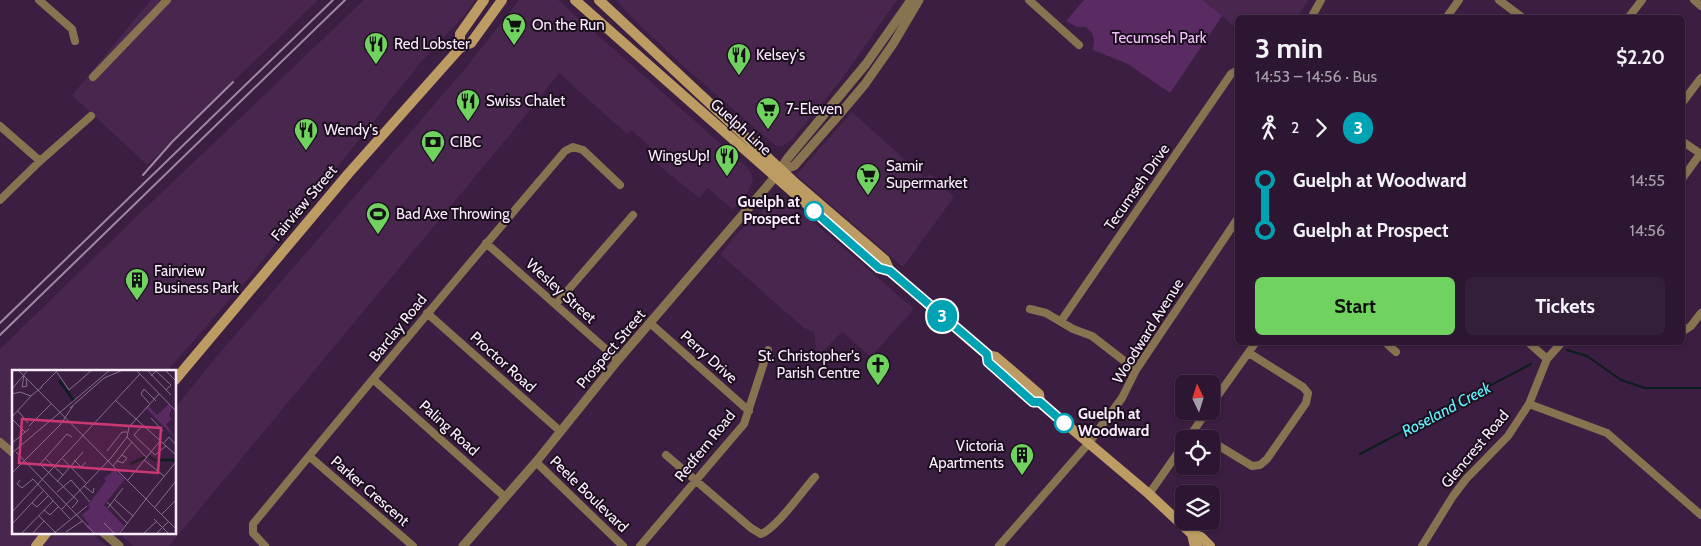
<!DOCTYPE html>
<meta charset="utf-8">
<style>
body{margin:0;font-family:Cabin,sans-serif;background:#341f39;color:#f1f3f6;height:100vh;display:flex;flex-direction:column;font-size:19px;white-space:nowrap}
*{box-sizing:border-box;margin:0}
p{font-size:16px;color:#a69fab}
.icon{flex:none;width:28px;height:28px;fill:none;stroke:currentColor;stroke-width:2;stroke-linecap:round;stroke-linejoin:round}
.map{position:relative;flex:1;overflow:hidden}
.drawer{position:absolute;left:1235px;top:15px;width:450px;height:330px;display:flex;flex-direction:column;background:#2c1631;border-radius:8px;box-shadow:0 1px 4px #0004,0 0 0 1px #48354d}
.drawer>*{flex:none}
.badge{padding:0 10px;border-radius:16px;font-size:18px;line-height:32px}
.needle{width:32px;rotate:356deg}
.fabs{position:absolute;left:1175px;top:375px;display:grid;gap:10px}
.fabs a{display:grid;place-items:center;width:45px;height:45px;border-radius:8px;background:#2c1631;box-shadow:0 1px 4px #0004,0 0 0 1px #48354d;font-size:25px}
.map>.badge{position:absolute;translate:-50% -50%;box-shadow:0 0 0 2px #fff}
.legs{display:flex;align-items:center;gap:8px;height:55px;padding:0 20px;font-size:16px}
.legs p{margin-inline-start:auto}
.head{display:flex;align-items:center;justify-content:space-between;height:85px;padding:0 20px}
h1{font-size:28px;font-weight:700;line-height:38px}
.action{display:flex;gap:10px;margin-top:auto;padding:10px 20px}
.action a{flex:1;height:58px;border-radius:8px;background:#70d35f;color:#111;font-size:20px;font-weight:700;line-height:58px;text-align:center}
.action a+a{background:#341f39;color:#f1f3f6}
ul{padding:0 20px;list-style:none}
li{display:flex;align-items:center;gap:18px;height:50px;font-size:19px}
li i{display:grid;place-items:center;width:8px;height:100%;margin:0 6px;background:currentColor}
li i::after{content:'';width:12px;height:12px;margin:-6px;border:4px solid;border-radius:50%;background:#2c1631}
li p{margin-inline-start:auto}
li:first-child i{background:linear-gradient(#0000 50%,currentColor 0)}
li:last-child i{background:linear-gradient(currentColor 50%,#0000 0)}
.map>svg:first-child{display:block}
</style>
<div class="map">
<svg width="1701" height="546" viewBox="0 0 1701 546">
<rect width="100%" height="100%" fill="#3b1e41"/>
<path fill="#48264e" d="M151,0H318L147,165L72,95Z
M364,0H475L464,16L421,62L248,279L167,371H14V532H90L107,546H0V349L134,219Z
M519,0H558L747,167L751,172L753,180L749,191L733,210L708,188L699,198L651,159L657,153L631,130L627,134L559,73L522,120L169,546H133L118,532H175V408L216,357L464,70Z
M616,0H897L842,79L792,140L782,146H776L684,67L632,18Z
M1203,0H1308L1298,17L1238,18L1237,29Z
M852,112L925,178L930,174L954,197L903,267L796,175Z
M777,198L787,199L914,309L871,357L842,332L817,357L814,332L804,328L720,254L739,232L773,200Z"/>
<path fill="#5a2b63" d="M1084,0H1203L1222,16L1170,93L1128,64L1093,50L1094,41L1092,33L1086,27H1077L1066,21Z"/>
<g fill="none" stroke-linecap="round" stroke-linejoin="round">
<path stroke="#0b1d1e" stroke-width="2" d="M1567,350L1587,356L1621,380L1645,388H1701
M1360,454L1531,364"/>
<path stroke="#887351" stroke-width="8" d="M39,0L72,29L75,41
M1029,0L1079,45
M1499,0L1523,18
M1694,0L1701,6
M1311,18L1321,0
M1446,18L1459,0
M1628,18L1642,0
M93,77L167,0
M1682,103L1701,78
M0,126L40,161
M1682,141L1701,154
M1682,179L1700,154
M0,200L40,161L91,116
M486,243L618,360
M556,304L633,215
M1030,309L1046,313L1073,329L1092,336L1136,370
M427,313L560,431
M1061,321L1231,74L1238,70
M650,323L749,411
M1682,332L1691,326L1701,313
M1385,342L1396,352
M1528,342L1547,359
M374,380L505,497
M1529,404L1607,433L1701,515
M1211,405L1256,342
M1193,431L1207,439
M1188,439L1207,411
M1211,441L1252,466L1260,465L1267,459L1306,403L1308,393L1303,387L1249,353
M0,442L14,454
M666,455L751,528L761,534C776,529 803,490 815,477
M309,456L413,546
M536,462L623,546
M1149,494L1184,444
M265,546L253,533V524C356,399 460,274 565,151L573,147L583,150L620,185
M640,546L744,424L768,350
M999,546L1088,444L1122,398L1136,370L1238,218
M1422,546L1453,496L1466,479L1508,436L1529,404L1547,359L1562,342"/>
<path stroke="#887351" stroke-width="9" d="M781,170L794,166L838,116L865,84L893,44L919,0
M103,532L119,546
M463,546L536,462L618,360L775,177L787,159L866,64L911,0"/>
<path stroke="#bc9c63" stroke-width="10" d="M575,0L879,268L890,271L987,355L996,357L1039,394L1040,402
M599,0L793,181L885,260L890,271
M460,48V34L484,0
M987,355L988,362L1033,402H1040L1149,494L1192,534L1201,537L1210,546
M175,380L348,174L460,48L471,43L502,0
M1192,534L1194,543L1197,546
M36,546L47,532"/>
<path stroke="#9f89a3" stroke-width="2" d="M143,175L172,142L233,82
M0,323L333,0
M0,335L345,0"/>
</g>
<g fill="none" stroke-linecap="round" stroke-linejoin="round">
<g stroke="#fff" stroke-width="11">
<path id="line-1" d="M814,211L879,268L890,271L987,354L988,362L1033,402H1040L1064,423"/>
</g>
<use href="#line-1" stroke="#00a3b4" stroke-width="8"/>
</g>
<defs>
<g id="supermarket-pin" transform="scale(1.25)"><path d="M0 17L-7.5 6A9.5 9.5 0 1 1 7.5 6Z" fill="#70d35f" stroke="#1b0f1e"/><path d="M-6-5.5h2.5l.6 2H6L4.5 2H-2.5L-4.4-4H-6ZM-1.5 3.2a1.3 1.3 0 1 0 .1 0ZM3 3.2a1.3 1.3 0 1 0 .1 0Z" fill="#111"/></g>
<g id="restaurant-pin" transform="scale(1.25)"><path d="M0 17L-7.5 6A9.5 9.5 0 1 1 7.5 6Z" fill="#70d35f" stroke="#1b0f1e"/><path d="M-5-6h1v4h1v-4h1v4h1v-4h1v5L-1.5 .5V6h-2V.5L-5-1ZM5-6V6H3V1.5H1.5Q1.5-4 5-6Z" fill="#111"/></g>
<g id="bank-pin" transform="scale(1.25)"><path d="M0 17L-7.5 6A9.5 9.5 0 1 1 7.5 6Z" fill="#70d35f" stroke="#1b0f1e"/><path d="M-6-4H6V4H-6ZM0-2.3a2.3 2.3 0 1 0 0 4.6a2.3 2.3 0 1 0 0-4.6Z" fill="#111"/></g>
<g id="stadium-pin" transform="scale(1.25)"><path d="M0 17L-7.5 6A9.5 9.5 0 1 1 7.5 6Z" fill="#70d35f" stroke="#1b0f1e"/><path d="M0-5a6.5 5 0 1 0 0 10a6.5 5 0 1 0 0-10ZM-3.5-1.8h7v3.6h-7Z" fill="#111"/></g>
<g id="building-pin" transform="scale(1.25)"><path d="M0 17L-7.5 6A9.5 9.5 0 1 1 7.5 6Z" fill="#70d35f" stroke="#1b0f1e"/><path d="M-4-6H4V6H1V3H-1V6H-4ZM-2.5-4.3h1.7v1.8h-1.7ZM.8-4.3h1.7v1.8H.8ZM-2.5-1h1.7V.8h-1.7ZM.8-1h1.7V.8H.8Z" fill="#111"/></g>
<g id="church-pin" transform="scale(1.25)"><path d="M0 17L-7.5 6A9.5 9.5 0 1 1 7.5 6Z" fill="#70d35f" stroke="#1b0f1e"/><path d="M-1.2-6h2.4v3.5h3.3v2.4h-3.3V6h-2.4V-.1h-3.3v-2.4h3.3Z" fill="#111"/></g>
</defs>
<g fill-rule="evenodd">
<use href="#supermarket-pin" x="514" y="25"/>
<use href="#restaurant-pin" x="376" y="44"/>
<use href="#restaurant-pin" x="739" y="55"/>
<use href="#restaurant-pin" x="468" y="101"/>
<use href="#supermarket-pin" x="768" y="109"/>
<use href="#restaurant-pin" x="306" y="130"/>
<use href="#bank-pin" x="433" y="142"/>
<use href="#restaurant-pin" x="727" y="156"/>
<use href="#supermarket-pin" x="868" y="175"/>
<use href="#stadium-pin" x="378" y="214"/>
<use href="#building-pin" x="137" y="280"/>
<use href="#church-pin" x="878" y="365"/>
<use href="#building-pin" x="1022" y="455"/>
</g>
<g fill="#fff" stroke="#00a3b4" stroke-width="2.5">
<circle cx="814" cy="211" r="9"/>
<circle cx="1064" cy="423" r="9"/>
</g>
<g text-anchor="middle" stroke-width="4" stroke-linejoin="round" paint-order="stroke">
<g font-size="15" fill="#fbecfe" stroke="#1b0f1e" text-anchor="start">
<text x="532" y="30">On the Run</text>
<text x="394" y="49">Red Lobster</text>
<text x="756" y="60">Kelsey's</text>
<text x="486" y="106">Swiss Chalet</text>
<text x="786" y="114">7-Eleven</text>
<text x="324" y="135">Wendy's</text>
<text x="450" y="147">CIBC</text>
<text x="710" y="161" text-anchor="end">WingsUp!</text>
<text x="886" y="171">Samir<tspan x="886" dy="17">Supermarket</tspan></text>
<text x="396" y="219">Bad Axe Throwing</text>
<text x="154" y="276">Fairview<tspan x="154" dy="17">Business Park</tspan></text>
<text x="860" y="361" text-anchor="end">St. Christopher's<tspan x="860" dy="17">Parish Centre</tspan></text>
<text x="1004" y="451" text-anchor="end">Victoria<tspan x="1004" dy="17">Apartments</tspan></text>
</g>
<g font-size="15" fill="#f1c1fa" stroke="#1b0f1e">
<text x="1159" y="43">Tecumseh Park</text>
</g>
<g font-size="15" fill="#fbecfe" stroke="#1b0f1e">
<text transform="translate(741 127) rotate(42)" y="5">Guelph Line</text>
<text transform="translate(1137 187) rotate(-55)" y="5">Tecumseh Drive</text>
<text transform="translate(304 203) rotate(-50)" y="5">Fairview Street</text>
<text transform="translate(561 291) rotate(42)" y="5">Wesley Street</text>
<text transform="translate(398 328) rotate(-51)" y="5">Barclay Road</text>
<text transform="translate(1148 331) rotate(-58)" y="5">Woodward Avenue</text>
<text transform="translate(611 349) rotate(-50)" y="5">Prospect Street</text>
<text transform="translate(709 357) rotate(42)" y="5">Perry Drive</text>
<text transform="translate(503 362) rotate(42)" y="5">Proctor Road</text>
<text transform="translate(449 428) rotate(42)" y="5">Paling Road</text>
<text transform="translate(705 446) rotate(-51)" y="5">Redfern Road</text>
<text transform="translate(1475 449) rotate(-50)" y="5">Glencrest Road</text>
<text transform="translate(370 491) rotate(41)" y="5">Parker Crescent</text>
<text transform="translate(589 494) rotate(44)" y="5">Peele Boulevard</text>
</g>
<g font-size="15" font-weight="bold" fill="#fbecfe" stroke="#1b0f1e" text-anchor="end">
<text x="800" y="207">Guelph at<tspan x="800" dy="17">Prospect</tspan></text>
<text x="1078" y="419" text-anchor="start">Guelph at<tspan x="1078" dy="17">Woodward</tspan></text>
</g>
<g font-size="16" font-style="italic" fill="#63f2fb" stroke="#1b0f1e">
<text transform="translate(1446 409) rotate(-28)" y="6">Roseland Creek</text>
</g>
</g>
<g transform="translate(12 370)">
<rect width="164" height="164" fill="#3b1e41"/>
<path d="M157,34L160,38L157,46L160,49L154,54L164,69L134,38L136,35L145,45ZM103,100L113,109L92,135L112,156L105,164H84L74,157L77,154L70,145L78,138L76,135L94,111L92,108Z" fill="#5a2b63"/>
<path fill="none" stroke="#0b1d1e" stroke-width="2.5" d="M47,10L62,31M137,86L142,90H164M118,94L133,87"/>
<path fill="none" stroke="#88708d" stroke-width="1" d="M6,0L113,108M124,0L164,41M135,0L159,25M153,0L164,11M44,1L57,20L80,0M12,5L10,17L15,16L14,9M139,6L144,1L159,15L154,20M29,17L46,0M0,19L16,0M0,24L8,22L19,26L30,17M103,30L164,85M137,33L129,24L132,19L144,31M58,38L92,8L111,0M6,41L16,53M0,47L19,26M139,48L151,61M0,49L13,62M17,56L39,34M130,56L122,65L143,85L154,76M60,67L55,64L28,94L66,131L60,138M115,67L134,87M0,73L17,59M151,74L157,67L164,75M95,81L110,62H115M4,82L83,164M0,83L98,0M33,88L51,105M51,89L75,114M62,90L69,97L74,92M132,90L152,106M105,91L111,93L115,88L110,85M101,96L120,72M0,103L48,55L61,36M112,107L127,122M8,110L5,114L10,118L21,109L58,149M116,110L148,71M45,112L71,82M72,116L81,123L82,118M126,121L164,159M140,121L164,92M45,122L59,110L78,132M102,129L121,146M95,132L115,153M20,133L25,137L36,126M143,137L164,111M96,138L111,118M50,139L99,88L115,67L117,57L147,24M32,140L38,145L47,136M0,142L128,4M150,144L164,130M27,146L45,164M142,149L157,164M92,153L103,164M0,154L31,121M54,162L70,151M9,164L41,131M20,164L32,151M41,164L75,136M107,164L141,120M131,164L145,151M144,164L156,152"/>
<path fill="#cb3873" fill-opacity="0.15" stroke="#cb3873" stroke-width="2.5" d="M10,49L149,58L146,103L7,93Z"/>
<rect width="164" height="164" fill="none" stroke="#fbecfe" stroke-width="2.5"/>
</g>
</svg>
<div class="fabs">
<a><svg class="needle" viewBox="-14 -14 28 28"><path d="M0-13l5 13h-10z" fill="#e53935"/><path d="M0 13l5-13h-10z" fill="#a69fab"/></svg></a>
<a><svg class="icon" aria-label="locate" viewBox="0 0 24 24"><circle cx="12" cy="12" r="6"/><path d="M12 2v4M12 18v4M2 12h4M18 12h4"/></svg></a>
<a><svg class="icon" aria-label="layers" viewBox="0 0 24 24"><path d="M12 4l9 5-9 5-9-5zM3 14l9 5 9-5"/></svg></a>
</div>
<b class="badge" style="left:942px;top:316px;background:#00a3b4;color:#fff">3</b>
<section class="drawer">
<div class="head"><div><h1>3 min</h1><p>14:53 – 14:56 · Bus</p></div><b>$2.20</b></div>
<div class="legs"><svg class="icon" aria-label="walk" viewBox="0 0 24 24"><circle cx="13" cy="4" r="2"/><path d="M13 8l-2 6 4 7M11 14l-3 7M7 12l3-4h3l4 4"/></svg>2<svg class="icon" aria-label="forward" viewBox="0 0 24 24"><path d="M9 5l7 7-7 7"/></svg><b class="badge" style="background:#00a3b4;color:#fff">3</b></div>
<ul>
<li><i style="color:#00a3b4"></i><b>Guelph at Woodward</b><p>14:55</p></li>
<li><i style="color:#00a3b4"></i><b>Guelph at Prospect</b><p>14:56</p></li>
</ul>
<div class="action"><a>Start</a><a>Tickets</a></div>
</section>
</div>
